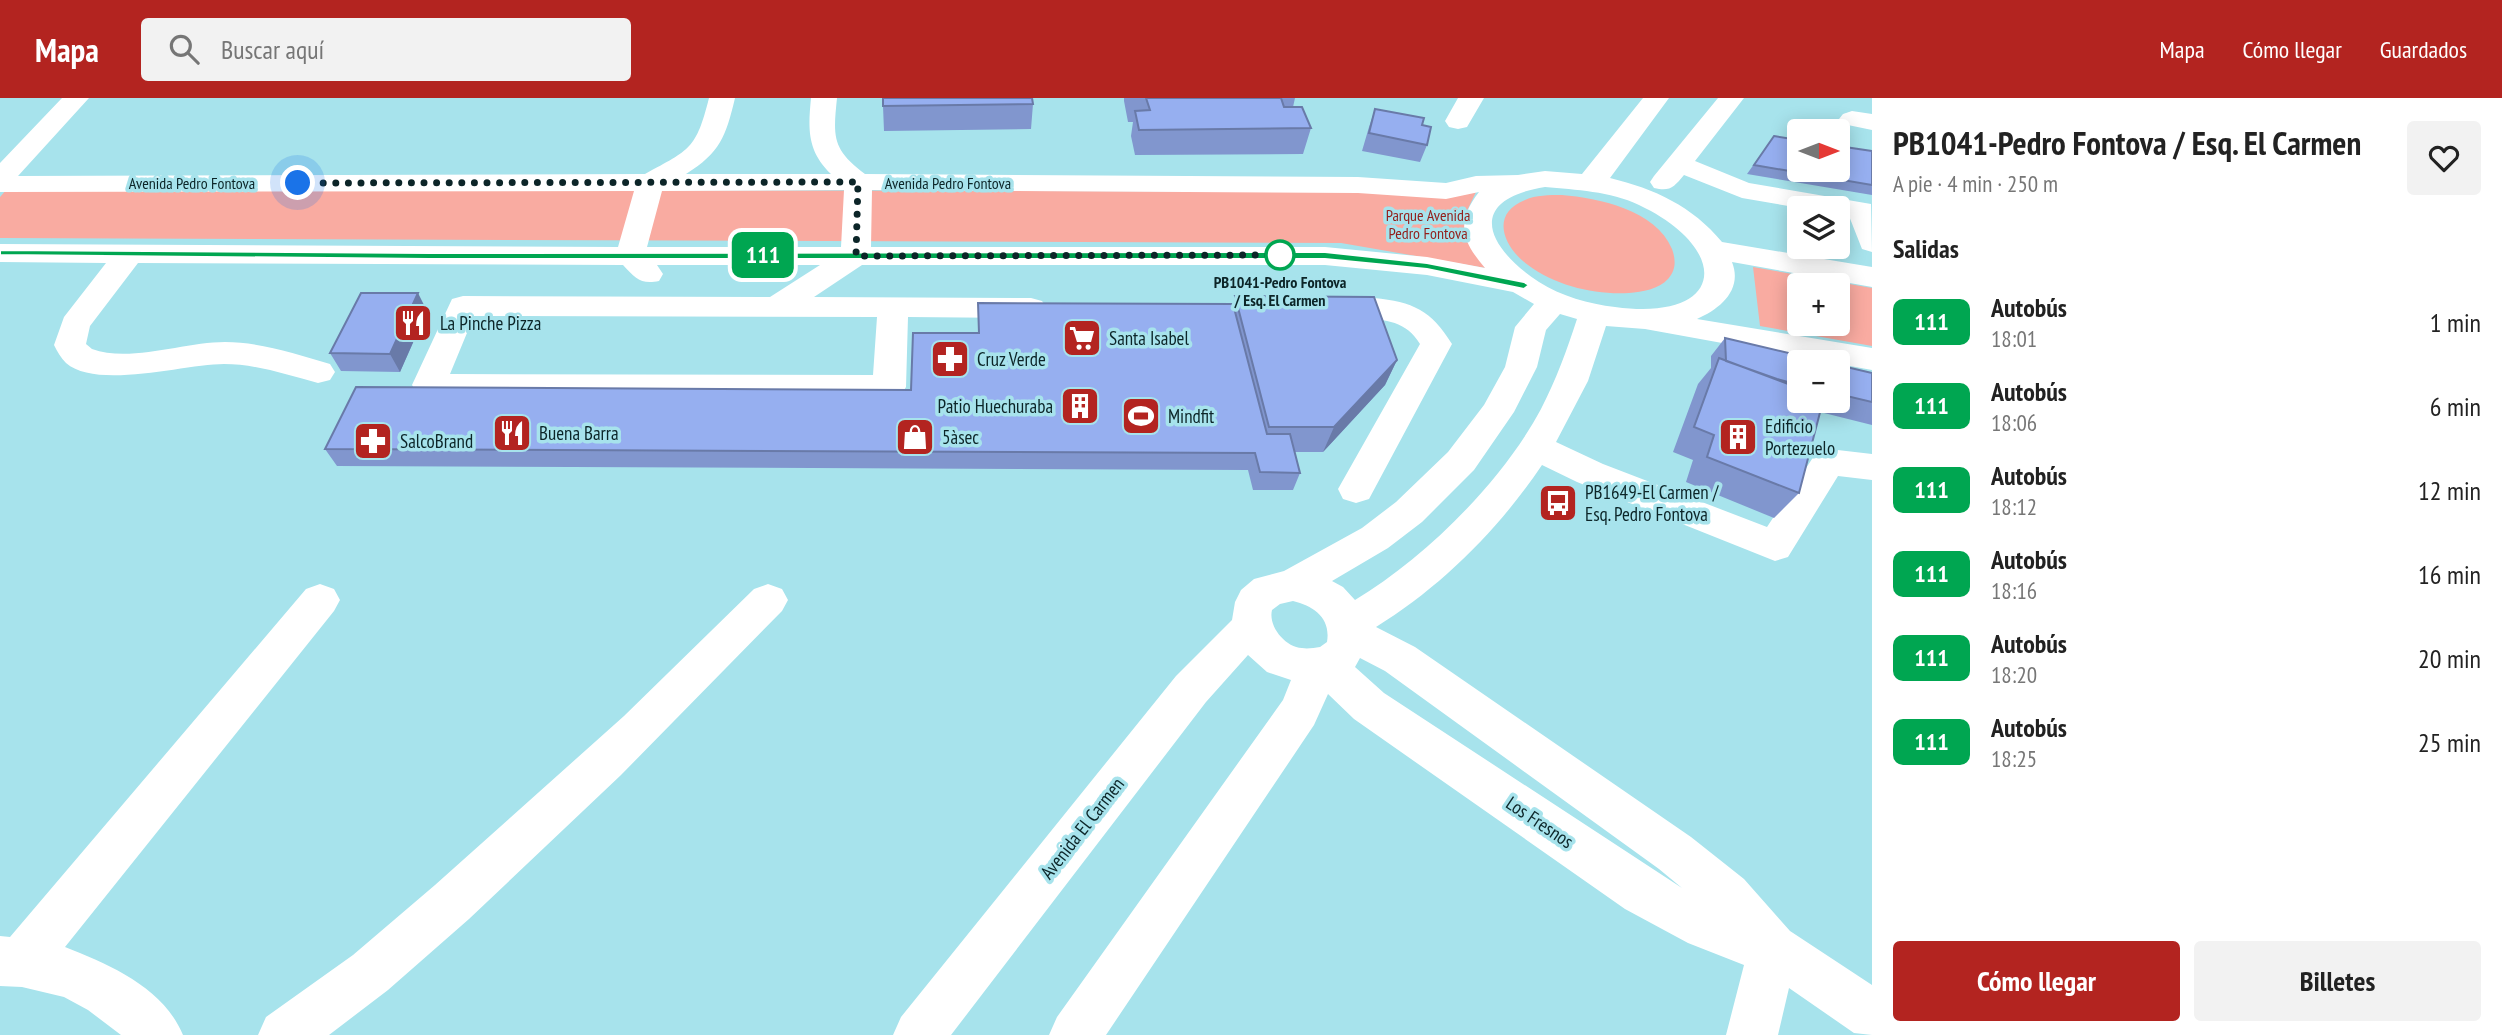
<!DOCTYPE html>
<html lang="es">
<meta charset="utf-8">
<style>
body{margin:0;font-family:"PT Sans Narrow",sans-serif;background:#f2f2f2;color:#222;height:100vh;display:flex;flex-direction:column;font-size:26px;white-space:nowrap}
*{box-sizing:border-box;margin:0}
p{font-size:23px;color:#767676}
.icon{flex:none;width:38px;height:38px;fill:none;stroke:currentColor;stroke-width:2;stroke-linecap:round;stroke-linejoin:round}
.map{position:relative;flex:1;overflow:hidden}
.panel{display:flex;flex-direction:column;background:#fff;width:630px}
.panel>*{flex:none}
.badge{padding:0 14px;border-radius:10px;font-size:24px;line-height:46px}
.needle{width:46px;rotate:90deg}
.tools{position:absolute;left:1787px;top:21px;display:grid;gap:14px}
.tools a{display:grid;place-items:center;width:63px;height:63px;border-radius:7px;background:#fff;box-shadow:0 4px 18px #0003;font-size:35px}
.you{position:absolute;width:35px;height:35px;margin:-18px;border:5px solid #fff;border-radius:50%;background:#1a73e8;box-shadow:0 0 0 10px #1a73e833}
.map>.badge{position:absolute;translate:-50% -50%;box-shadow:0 0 0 4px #fff}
h2{padding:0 21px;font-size:26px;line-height:63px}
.round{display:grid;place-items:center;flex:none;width:74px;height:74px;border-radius:7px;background:#f2f2f2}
.headline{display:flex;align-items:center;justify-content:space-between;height:119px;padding:0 21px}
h1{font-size:33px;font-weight:600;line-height:52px}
.button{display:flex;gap:14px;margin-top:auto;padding:14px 21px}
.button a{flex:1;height:80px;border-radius:7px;background:#b32420;color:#fff;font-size:28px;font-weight:600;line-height:80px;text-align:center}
.button a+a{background:#f2f2f2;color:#222}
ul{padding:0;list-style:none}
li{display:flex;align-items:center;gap:21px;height:84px;padding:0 21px}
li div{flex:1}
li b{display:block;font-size:26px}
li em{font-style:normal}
li .badge{min-width:77px;font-weight:700;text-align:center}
header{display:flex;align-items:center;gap:42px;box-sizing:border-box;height:98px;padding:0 35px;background:#b32420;color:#fff}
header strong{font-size:33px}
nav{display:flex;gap:38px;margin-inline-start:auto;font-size:24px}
.search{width:490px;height:63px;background:#f2f2f2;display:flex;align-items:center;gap:18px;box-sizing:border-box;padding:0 24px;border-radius:7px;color:#767676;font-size:26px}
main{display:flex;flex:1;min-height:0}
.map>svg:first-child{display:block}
</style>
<header>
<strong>Mapa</strong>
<div class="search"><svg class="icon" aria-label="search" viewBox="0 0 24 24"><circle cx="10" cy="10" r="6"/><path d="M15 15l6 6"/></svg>Buscar aquí</div>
<nav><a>Mapa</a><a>Cómo llegar</a><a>Guardados</a></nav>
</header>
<main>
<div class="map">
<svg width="1872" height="937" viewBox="0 0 1872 937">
<rect width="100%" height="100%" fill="#a7e3ec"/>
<path fill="#f9aba1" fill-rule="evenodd" d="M7,91L1476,94L1462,123L1491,171L1341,145L0,140V99Z
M1562,97C1598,100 1656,112 1672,151C1676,162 1676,172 1668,181C1659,191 1642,194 1629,195C1595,197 1556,188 1528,167C1504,150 1489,116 1525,102C1536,97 1549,97 1562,97Z
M1753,169L1872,190V248L1760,228ZM1799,187H1838V226H1799Z"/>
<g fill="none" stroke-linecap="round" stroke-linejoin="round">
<path fill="#fff" fill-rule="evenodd" d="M62,0H89L18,78L645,76C691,51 696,51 709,0H735C726,38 720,55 686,76H831C807,53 808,31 811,0H837C833,39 832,51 865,76L1358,79L1446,85L1476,78L1518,77L1545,73L1582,76L1643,0H1669L1610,80C1655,91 1692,108 1722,144L1872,169V189L1732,164C1743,192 1720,211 1697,221L1872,250V272L1645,231L1606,228L1588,283L1556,344L1603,366L1767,429L1816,355L1829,351L1872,356V382L1838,378L1788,459L1775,463L1577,384L1542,367C1499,431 1441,489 1376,529L1415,549L1691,739L1744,781L1790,833L1872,887V937L1854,935L1789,890L1778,937H1726L1744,867L1688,845L1625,811L1354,621L1328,596L1314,627L1106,937H1049L1057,919L1283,602L1291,582L1267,574L1248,557L1206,604L951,937H893L901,919L1176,578L1232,522L1235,504L1241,492L1254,481L1284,473L1362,430L1396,404L1448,354L1484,307L1505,269L1515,229L1534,206L1513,194L1427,177L1325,167H862L814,199L1031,200L1042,203L1047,210L1042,217L1031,220L908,219L906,289L901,297L889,301L429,299L417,295L412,287L452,201L463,198L770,199L820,167H657L663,176L659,183C641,187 635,180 623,167L138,165L90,228L86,246L92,251C130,265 184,244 225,244C260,244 296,256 330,266L335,274L330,282L318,285C287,277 256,266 224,266C185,266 97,292 66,265C61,260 57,253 54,247L64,219L106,165L0,164V146L618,149L634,93L0,94V65ZM1545,89C1576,92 1610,93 1639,107C1732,151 1727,224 1615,209C1589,206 1561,198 1539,184C1487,150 1464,102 1545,89ZM844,92L841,149H647L662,93ZM872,92L1358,95L1446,101L1479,94C1456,124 1461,142 1485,170L1427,159L1325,149H871ZM1560,216L1577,221C1567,252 1556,282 1541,311C1502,384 1425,460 1355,502L1343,489L1332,483L1388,450L1422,424L1474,372L1514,314L1537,269L1546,232ZM474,218L877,219L873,277L450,276ZM1293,503C1314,508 1331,520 1327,544L1320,549C1314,550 1307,551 1302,550C1285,549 1268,528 1272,512L1280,506ZM1360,560L1385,573L1659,771L1682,790L1384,595L1355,569Z
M1458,0H1484L1467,29L1458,31L1449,29L1445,23Z
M1718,0H1744L1695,63L1749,85L1871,106L1872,154L1862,151L1849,118L1838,117V110H1800L1742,100L1684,77C1674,89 1670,94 1654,90L1650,84L1654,78Z
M1852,13L1872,16V32L1843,26L1839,21L1843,16Z
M1374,200C1413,204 1431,212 1452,246L1369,401L1356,405L1343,401L1338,391L1420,246C1397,207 1350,228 1314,218L1309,211L1314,204L1325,201Z
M320,486L334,491L340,502L334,513L65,849C110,867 163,889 183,937H121L88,912L64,899L22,889L0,888V838L10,839L306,491Z
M768,486L782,491L788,502L782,513L621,677L469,821L388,892L329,937H258L266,919L353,857L435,787L624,618L754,491Z"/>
</g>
<path fill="#8196ce" d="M1124,0H1295L1293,9L1311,30L1303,56L1135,57L1131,38L1133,24H1128L1124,3Z
M1033,6L1031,31L884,33L883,8Z
M1375,11L1422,27L1427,47L1420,64L1362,53L1369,29Z
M1774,38L1872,53V97L1747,76Z
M1235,198L1397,262L1385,287L1323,354H1294L1300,375L1293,392H1253L1248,372L337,368L325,351L911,292L978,235V205L1233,206Z
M427,213L400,274L341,273L330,255Z
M1725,240L1799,264V303H1838V267L1872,275V327L1820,314L1799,395L1774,420L1686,384L1693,362L1673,354L1698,286L1711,270V258Z"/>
<path fill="#697aa8" d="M418,195L427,213L400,274L390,256Z
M1397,262L1385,287L1323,354L1334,329Z"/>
<path fill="#96aff0" stroke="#697aa8" stroke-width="2" d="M883,0H1032L1033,6L883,8Z
M1146,0H1281L1284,9H1302L1311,30L1139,32L1135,13L1150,12Z
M1375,11L1424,20L1422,27L1431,29L1427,47L1369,35Z
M1774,38L1799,42V72H1838V48L1872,53V87L1754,67Z
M361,195H418L390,256L330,255Z
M1235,198L1374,199L1397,262L1334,329H1269Z
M978,205L1233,206L1267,336H1290L1300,375L1260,374L1255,355L325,351L356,289L911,292L913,235H979Z
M1725,240L1827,264H1799V287L1777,281L1726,263Z
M1719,260L1799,290V303H1823L1799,395L1707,359L1714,337L1694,329Z
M1838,267L1872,275V304L1838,296Z"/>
<path fill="#00a651" stroke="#fff" stroke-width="2" d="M0,152L429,155L1325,154L1427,165L1524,184L1529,187L1524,191L1427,171L1325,161H429L0,157Z"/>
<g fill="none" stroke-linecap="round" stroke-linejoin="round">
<path stroke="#0c2528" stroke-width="7" stroke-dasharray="0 12.6" d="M298,85L858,84L856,158L1291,157H1280"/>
</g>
<defs>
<g id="restaurant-square" transform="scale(2.0125)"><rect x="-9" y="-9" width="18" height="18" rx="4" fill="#b32420" stroke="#a7e3ec"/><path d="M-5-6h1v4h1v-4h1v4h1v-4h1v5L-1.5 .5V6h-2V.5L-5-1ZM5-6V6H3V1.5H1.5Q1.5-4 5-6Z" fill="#fff"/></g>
<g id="supermarket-square" transform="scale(2.0125)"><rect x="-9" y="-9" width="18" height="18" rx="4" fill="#b32420" stroke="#a7e3ec"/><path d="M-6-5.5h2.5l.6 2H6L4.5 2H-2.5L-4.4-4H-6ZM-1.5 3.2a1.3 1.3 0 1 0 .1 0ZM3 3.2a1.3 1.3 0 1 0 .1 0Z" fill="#fff"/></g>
<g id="pharmacy-square" transform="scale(2.0125)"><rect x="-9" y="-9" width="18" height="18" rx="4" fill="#b32420" stroke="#a7e3ec"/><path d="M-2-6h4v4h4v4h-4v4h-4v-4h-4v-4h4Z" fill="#fff"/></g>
<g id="building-square" transform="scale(2.0125)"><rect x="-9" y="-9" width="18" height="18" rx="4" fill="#b32420" stroke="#a7e3ec"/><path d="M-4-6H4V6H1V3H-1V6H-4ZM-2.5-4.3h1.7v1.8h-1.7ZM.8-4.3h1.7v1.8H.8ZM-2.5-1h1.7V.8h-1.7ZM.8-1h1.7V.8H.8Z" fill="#fff"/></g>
<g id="stadium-square" transform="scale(2.0125)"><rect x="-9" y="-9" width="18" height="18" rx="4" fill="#b32420" stroke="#a7e3ec"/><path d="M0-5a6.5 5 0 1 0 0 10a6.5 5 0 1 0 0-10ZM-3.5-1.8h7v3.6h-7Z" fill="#fff"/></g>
<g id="shop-square" transform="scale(2.0125)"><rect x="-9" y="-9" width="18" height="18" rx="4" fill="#b32420" stroke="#a7e3ec"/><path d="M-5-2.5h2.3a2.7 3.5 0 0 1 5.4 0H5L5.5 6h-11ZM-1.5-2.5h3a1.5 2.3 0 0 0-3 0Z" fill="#fff"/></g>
<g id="bus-square" transform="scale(2.0125)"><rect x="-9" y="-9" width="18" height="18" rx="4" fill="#b32420" stroke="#a7e3ec"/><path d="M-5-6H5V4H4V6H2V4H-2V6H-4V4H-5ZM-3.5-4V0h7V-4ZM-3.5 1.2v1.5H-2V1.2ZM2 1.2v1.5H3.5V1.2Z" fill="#fff"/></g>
</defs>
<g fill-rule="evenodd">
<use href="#restaurant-square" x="413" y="225"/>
<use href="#supermarket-square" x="1082" y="240"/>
<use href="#pharmacy-square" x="950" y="261"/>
<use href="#building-square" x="1080" y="308"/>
<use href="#stadium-square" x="1141" y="318"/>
<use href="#restaurant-square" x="512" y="335"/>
<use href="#shop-square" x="915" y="339"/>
<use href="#building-square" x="1738" y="339"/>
<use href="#pharmacy-square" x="373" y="343"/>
<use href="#bus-square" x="1558" y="405"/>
</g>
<circle fill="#fff" stroke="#00a651" stroke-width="3.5" cx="1280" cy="157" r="14"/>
<g text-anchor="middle" stroke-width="7" stroke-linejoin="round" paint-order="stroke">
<g font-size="16" fill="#0c2528" stroke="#a7e3ec">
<text x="192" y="91">Avenida Pedro Fontova</text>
<text x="948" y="91">Avenida Pedro Fontova</text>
</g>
<g font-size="16" fill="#931e1a" stroke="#a7e3ec">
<text x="1428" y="123">Parque Avenida<tspan x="1428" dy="18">Pedro Fontova</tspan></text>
</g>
<g font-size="16" font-weight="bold" fill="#0c2528" stroke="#a7e3ec">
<text x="1280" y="190">PB1041-Pedro Fontova<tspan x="1280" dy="18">/ Esq. El Carmen</tspan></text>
</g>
<g font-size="19" fill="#0c2528" stroke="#a7e3ec" text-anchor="start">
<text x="440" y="232">La Pinche Pizza</text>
<text x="1109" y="247">Santa Isabel</text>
<text x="977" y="268">Cruz Verde</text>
<text x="1053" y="315" text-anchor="end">Patio Huechuraba</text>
<text x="1168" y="325">Mindfit</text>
<text x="1765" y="335">Edificio<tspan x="1765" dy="22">Portezuelo</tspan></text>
<text x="539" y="342">Buena Barra</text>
<text x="942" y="346">5àsec</text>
<text x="400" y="350">SalcoBrand</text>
<text x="1585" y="401">PB1649-El Carmen /<tspan x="1585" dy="22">Esq. Pedro Fontova</tspan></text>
</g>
<g font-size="19" fill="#0c2528" stroke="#a7e3ec">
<text transform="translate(1540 724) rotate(34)" y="7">Los Fresnos</text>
<text transform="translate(1082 730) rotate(-52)" y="7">Avenida El Carmen</text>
</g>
</g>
</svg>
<div class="tools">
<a><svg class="needle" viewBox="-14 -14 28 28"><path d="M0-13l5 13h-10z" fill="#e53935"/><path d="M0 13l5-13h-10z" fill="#767676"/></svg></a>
<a><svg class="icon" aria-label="layers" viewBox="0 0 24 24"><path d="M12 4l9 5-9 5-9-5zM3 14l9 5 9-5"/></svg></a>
<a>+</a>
<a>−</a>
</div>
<div class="you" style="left:298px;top:85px"></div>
<b class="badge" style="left:763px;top:157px;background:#00a651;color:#fff">111</b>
</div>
<section class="panel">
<div class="headline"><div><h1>PB1041-Pedro Fontova / Esq. El Carmen</h1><p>A pie · 4 min · 250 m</p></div><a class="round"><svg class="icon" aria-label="heart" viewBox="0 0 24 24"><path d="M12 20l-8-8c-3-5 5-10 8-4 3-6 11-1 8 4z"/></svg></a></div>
<h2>Salidas</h2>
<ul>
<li><span class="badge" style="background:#00a651;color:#fff">111</span><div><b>Autobús</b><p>18:01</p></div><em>1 min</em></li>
<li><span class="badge" style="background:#00a651;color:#fff">111</span><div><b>Autobús</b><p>18:06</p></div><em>6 min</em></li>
<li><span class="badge" style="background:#00a651;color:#fff">111</span><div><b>Autobús</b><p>18:12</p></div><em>12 min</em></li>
<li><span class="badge" style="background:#00a651;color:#fff">111</span><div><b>Autobús</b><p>18:16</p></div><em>16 min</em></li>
<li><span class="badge" style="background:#00a651;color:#fff">111</span><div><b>Autobús</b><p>18:20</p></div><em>20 min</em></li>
<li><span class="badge" style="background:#00a651;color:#fff">111</span><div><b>Autobús</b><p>18:25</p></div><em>25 min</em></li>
</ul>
<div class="button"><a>Cómo llegar</a><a>Billetes</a></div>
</section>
</main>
